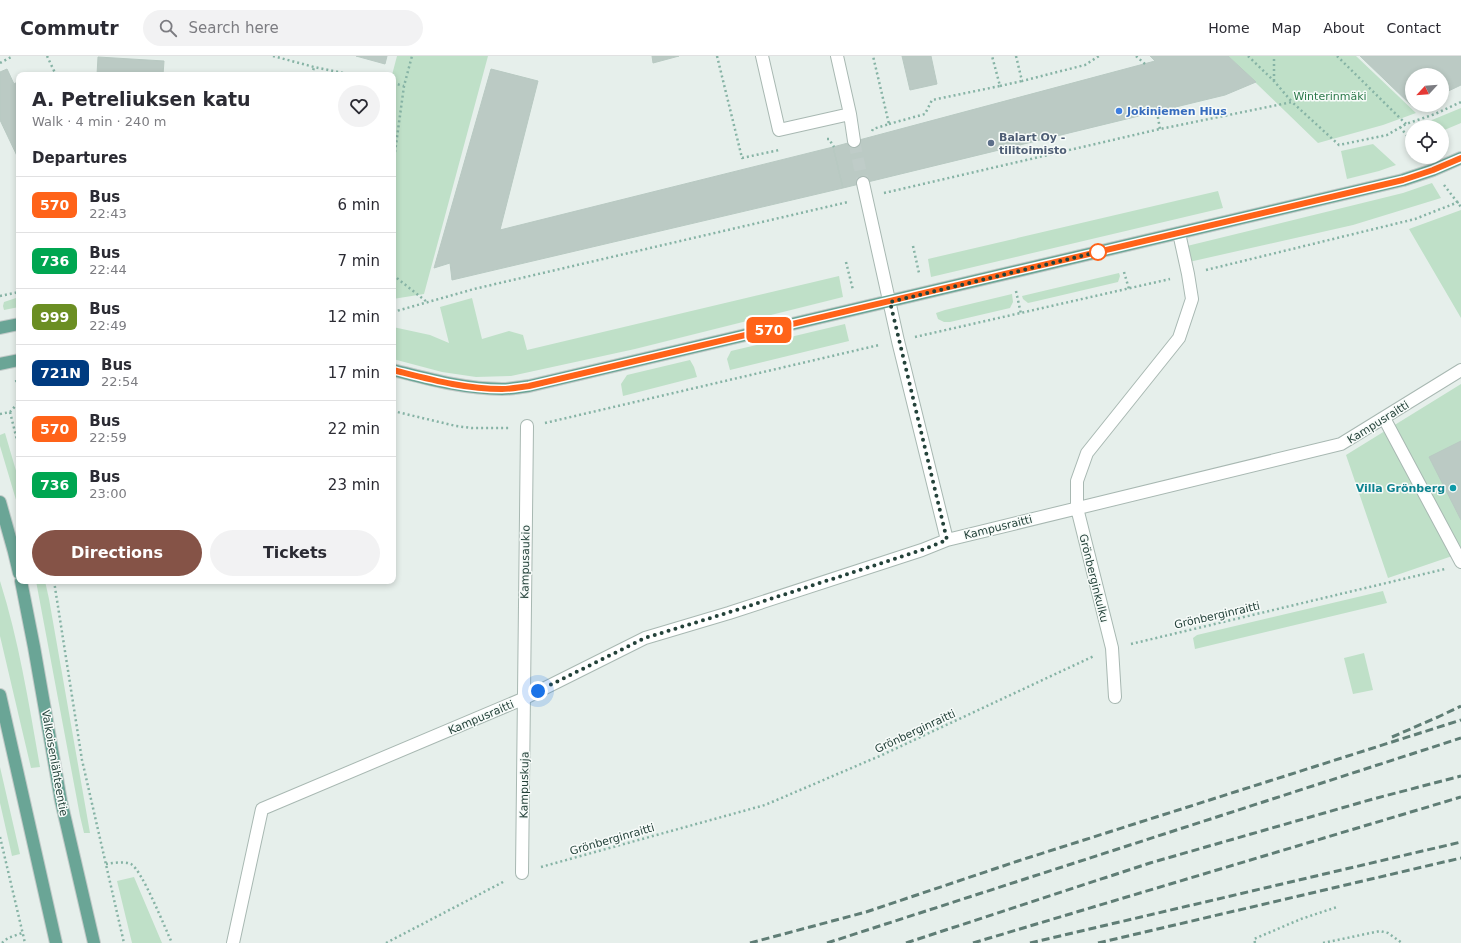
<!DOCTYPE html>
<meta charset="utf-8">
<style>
body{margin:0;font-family:"DejaVu Sans",sans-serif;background:#f2f2f3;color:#2b2b33;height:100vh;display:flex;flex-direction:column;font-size:15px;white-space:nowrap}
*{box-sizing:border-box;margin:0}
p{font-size:13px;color:#7c7c81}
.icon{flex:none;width:22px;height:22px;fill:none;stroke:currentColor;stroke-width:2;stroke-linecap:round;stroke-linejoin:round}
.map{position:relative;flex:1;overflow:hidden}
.side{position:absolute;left:16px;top:16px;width:380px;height:512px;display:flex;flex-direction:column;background:#fff;border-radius:8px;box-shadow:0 2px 6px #0003}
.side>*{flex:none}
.badge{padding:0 8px;border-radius:6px;font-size:14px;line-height:26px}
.needle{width:26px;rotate:244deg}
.buttons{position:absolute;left:1405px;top:12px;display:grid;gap:8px}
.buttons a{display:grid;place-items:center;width:44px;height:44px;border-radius:50%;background:#fff;box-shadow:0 2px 6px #0003;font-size:20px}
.you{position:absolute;width:20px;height:20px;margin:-10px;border:3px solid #fff;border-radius:50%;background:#1a73e8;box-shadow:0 0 0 6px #1a73e833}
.map>.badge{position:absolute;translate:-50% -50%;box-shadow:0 0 0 2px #fff}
h2{padding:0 16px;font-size:15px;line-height:36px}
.round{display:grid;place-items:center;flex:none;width:42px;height:42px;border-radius:21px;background:#f2f2f3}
.overview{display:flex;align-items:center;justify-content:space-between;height:68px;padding:0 16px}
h1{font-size:19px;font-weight:700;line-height:30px}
.primary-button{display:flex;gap:8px;margin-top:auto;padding:8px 16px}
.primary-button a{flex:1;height:46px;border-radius:24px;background:#855347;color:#fff;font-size:16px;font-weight:700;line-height:46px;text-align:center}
.primary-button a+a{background:#f2f2f3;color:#2b2b33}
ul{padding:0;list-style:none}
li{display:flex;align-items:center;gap:12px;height:56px;padding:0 16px;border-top:1px solid #e1e1e2}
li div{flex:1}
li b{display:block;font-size:15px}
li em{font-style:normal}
li .badge{min-width:44px;font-weight:700;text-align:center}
header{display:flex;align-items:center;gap:24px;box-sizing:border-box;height:56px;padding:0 20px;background:#fff;border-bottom:1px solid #e1e1e2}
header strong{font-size:19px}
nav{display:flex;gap:22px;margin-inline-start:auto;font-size:14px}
.search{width:280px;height:36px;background:#f2f2f3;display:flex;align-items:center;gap:10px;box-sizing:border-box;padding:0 14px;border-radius:22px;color:#7c7c81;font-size:15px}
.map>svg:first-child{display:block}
</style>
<header>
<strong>Commutr</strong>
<div class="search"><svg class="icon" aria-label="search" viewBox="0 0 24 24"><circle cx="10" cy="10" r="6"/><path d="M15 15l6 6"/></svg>Search here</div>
<nav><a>Home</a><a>Map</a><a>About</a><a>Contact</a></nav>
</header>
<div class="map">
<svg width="1461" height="887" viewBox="0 0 1461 887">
<rect width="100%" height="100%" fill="#e6efeb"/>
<path fill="#bfe0c8" d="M397,0H488L424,238L393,243L392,19Z
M1228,0H1356L1416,57L1383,69L1318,87Z
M1461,52V67L1442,75V71H1415Z
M1373,88L1396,109L1379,115L1347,123L1341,95Z
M1432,127L1441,142L1353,169L1189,206L1187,190L1403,137Z
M1218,135L1223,152L931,221L928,203Z
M1461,154V262L1409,173Z
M1119,217L1120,220L1118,226L1037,245L1028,247L1023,243L1022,240Z
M839,220L843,241L635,293L511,320L476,321L442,316L393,303V271L430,279L449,287L440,251L472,242L482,283L509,275L523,279L527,294Z
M1012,238L1013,246L1010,252L950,266H944L938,263L936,257L945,254Z
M19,241V251L4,254L3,250L4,246Z
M845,268L849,285L730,314L727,303L731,295Z
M690,304L694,311L697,321L623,340L621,328L627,319Z
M1461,328V497L1388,522L1346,399Z
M5,377L19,425V454L0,390V379Z
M0,525C19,585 29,648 40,711L31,712L0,580Z
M36,525H45L49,543L90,777H84L80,760Z
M1383,535L1387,547L1195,593L1193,582L1197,579Z
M1364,597L1373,634L1353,638L1344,602Z
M0,711L20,798L12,800L0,747Z
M134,821L162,887H132L117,825Z"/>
<path fill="#bbcac4" stroke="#b8c9c2" d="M356,0H387L385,8Z
M652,0H679L653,7Z
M902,0H931L937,28L910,34Z
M1150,0H1228L1256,26L1225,39L843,132L833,91L1155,5Z
M1360,0H1461V29L1442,38V19H1412V49H1414L1412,50Z
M98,1L164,5L163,19H97Z
M7,13L14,28L19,25V104L0,64V16Z
M491,13L538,25L500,174L833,91L843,132L452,224L450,207L434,212Z
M1461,385V464L1429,401Z"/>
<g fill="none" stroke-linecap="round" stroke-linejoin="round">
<path stroke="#bfccc8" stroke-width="12" stroke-dasharray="12 6" stroke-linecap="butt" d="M854,85L863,127"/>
<g stroke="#a8b8b2" stroke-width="14">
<path id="minor" d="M762,0L779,74L850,58L837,0
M850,58L854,85
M863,127L898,285L947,484
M1384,362L1461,506
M1115,641L1112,592L1077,452V425L1087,397L1179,282L1192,243L1188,218L1179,177
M522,817L527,370
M233,887L262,753L525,642L645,582L729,557L922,494L947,484L1341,388L1461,314"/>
</g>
<g stroke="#c2cac8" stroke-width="14">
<path id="major" d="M0,272L19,268
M0,308L19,304
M393,314C429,323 464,333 502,333C511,333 520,331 529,330L1403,124L1433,114L1461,102
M0,446L14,496L19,517
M21,525L34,591L61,745L94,887
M0,639L56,887"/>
</g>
<path stroke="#86b3a5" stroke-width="2.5" stroke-dasharray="2 3" stroke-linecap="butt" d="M47,0L56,19
M273,0L314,11L353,19
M717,0L742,102L779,94
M1016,0L1022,25L1085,9L1099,0
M1136,0L1145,8
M1248,0L1274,25L1292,46
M1337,0L1406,68
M0,7L13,0
M312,19L314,11
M1274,25V0
M393,27L404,30
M1000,30L1022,25
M1157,56L1160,73
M889,68L925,58L932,44L1000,30L992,0
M1400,71L1412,86
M872,75L873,73L889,68L873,0
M827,83H829L834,91
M393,111L404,30L412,0
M1444,129L1461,151
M884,137L1160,73L1292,46L1339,89L1387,79L1406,68L1435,58L1461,46
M913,190L919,217
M846,206L853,234
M1206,214L1415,163L1461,145
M1124,216L1129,233
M393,219L427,246
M1016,235L1021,258
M0,240L19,236
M393,256L474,233L848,146
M915,281L1170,223
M16,324L19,337
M393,355L456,370L472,372H509
M10,356L19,392
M0,358L10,356L19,346
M545,367L879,289
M54,525L82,704L124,887
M1131,588L1445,513
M0,781L25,887
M106,808C114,807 124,805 131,808C142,814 165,872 172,887
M541,811L765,749L882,699L1094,600
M2,887L8,882L22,877
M386,887L505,825
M1255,887L1254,883L1301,863L1337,851
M1323,887L1380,875L1388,877L1402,887"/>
<use href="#minor" stroke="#fff" stroke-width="12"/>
<use href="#major" stroke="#6aa596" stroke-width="12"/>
<path stroke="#5f7d75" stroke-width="3" stroke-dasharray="8 4" stroke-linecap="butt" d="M1392,681L1438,661L1461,650
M750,887L866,856L1018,805L1461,664
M827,887L1461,682
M906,887L1150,807L1373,743L1461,720
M973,887L1461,741
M1030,887L1461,786
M1098,887L1461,802"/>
</g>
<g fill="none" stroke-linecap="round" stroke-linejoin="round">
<g stroke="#fff" stroke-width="9">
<path id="line" d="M393,314C429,323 464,333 502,333C511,333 520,331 529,330L1403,124L1433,114L1461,102"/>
</g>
<use href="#line" stroke="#ff6319" stroke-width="6"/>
<path stroke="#24423a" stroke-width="4" stroke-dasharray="0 7.2" d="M538,635L645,582L730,556L922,494L947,484L890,246L1098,196"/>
</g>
<circle fill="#3f7fe0" stroke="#f7fbf9" stroke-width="1.5" cx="1119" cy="55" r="4"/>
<circle fill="#5c6f8a" stroke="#f7fbf9" stroke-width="1.5" cx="991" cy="87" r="4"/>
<circle fill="#fff" stroke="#ff6319" stroke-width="2" cx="1098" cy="196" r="8"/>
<circle fill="#0f9aa8" stroke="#f7fbf9" stroke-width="1.5" cx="1453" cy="432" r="4"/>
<g text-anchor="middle" stroke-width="3" stroke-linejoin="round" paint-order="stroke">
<g font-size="11" fill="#2d7a4b" stroke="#f7fbf9">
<text x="1330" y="44">Winterinmäki</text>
</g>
<g font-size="11" font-weight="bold" fill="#366cbe" stroke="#f7fbf9" text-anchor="start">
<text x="1127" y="59">Jokiniemen Hius</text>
</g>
<g font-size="11" font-weight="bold" fill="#4e5e75" stroke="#f7fbf9" text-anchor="start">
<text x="999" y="85">Balart Oy -<tspan x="999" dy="13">tilitoimisto</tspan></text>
</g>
<g font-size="11" fill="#24423a" stroke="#f7fbf9">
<text transform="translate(1378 366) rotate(-32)" y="4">Kampusraitti</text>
<text transform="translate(998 471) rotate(-14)" y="4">Kampusraitti</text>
<text transform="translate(525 506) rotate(-89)" y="4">Kampusaukio</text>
<text transform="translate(1094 522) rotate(76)" y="4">Grönberginkulku</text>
<text transform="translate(1217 559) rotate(-13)" y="4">Grönberginraitti</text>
<text transform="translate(481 661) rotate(-23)" y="4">Kampusraitti</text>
<text transform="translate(915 675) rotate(-25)" y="4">Grönberginraitti</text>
<text transform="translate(55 707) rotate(80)" y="4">Valkoisenlähteentie</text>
<text transform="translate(524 729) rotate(-89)" y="4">Kampuskuja</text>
<text transform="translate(612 783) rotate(-16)" y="4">Grönberginraitti</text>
</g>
<g font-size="11" font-weight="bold" fill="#0d838f" stroke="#f7fbf9" text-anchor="end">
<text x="1445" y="436">Villa Grönberg</text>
</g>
</g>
</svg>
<div class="buttons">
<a><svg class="needle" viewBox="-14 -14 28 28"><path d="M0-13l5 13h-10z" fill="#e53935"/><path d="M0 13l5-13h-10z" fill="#7c7c81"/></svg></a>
<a><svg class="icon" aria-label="locate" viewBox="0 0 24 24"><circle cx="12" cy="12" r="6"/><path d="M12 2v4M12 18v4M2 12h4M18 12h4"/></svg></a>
</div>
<div class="you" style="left:538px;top:635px"></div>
<b class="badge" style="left:769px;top:274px;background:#ff6319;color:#fff">570</b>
<section class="side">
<div class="overview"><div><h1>A. Petreliuksen katu</h1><p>Walk · 4 min · 240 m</p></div><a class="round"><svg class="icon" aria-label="heart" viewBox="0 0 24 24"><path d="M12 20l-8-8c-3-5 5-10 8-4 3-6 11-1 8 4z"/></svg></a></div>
<h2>Departures</h2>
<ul>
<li><span class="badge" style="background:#ff6319;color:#fff">570</span><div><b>Bus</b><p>22:43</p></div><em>6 min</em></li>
<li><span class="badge" style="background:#00a651;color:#fff">736</span><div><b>Bus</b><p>22:44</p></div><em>7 min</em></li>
<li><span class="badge" style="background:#6b8e23;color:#fff">999</span><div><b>Bus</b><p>22:49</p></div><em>12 min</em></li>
<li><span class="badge" style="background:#003b80;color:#fff">721N</span><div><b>Bus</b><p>22:54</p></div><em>17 min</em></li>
<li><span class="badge" style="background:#ff6319;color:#fff">570</span><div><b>Bus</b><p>22:59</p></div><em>22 min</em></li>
<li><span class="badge" style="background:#00a651;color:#fff">736</span><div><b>Bus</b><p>23:00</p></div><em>23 min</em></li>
</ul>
<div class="primary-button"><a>Directions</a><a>Tickets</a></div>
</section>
</div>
